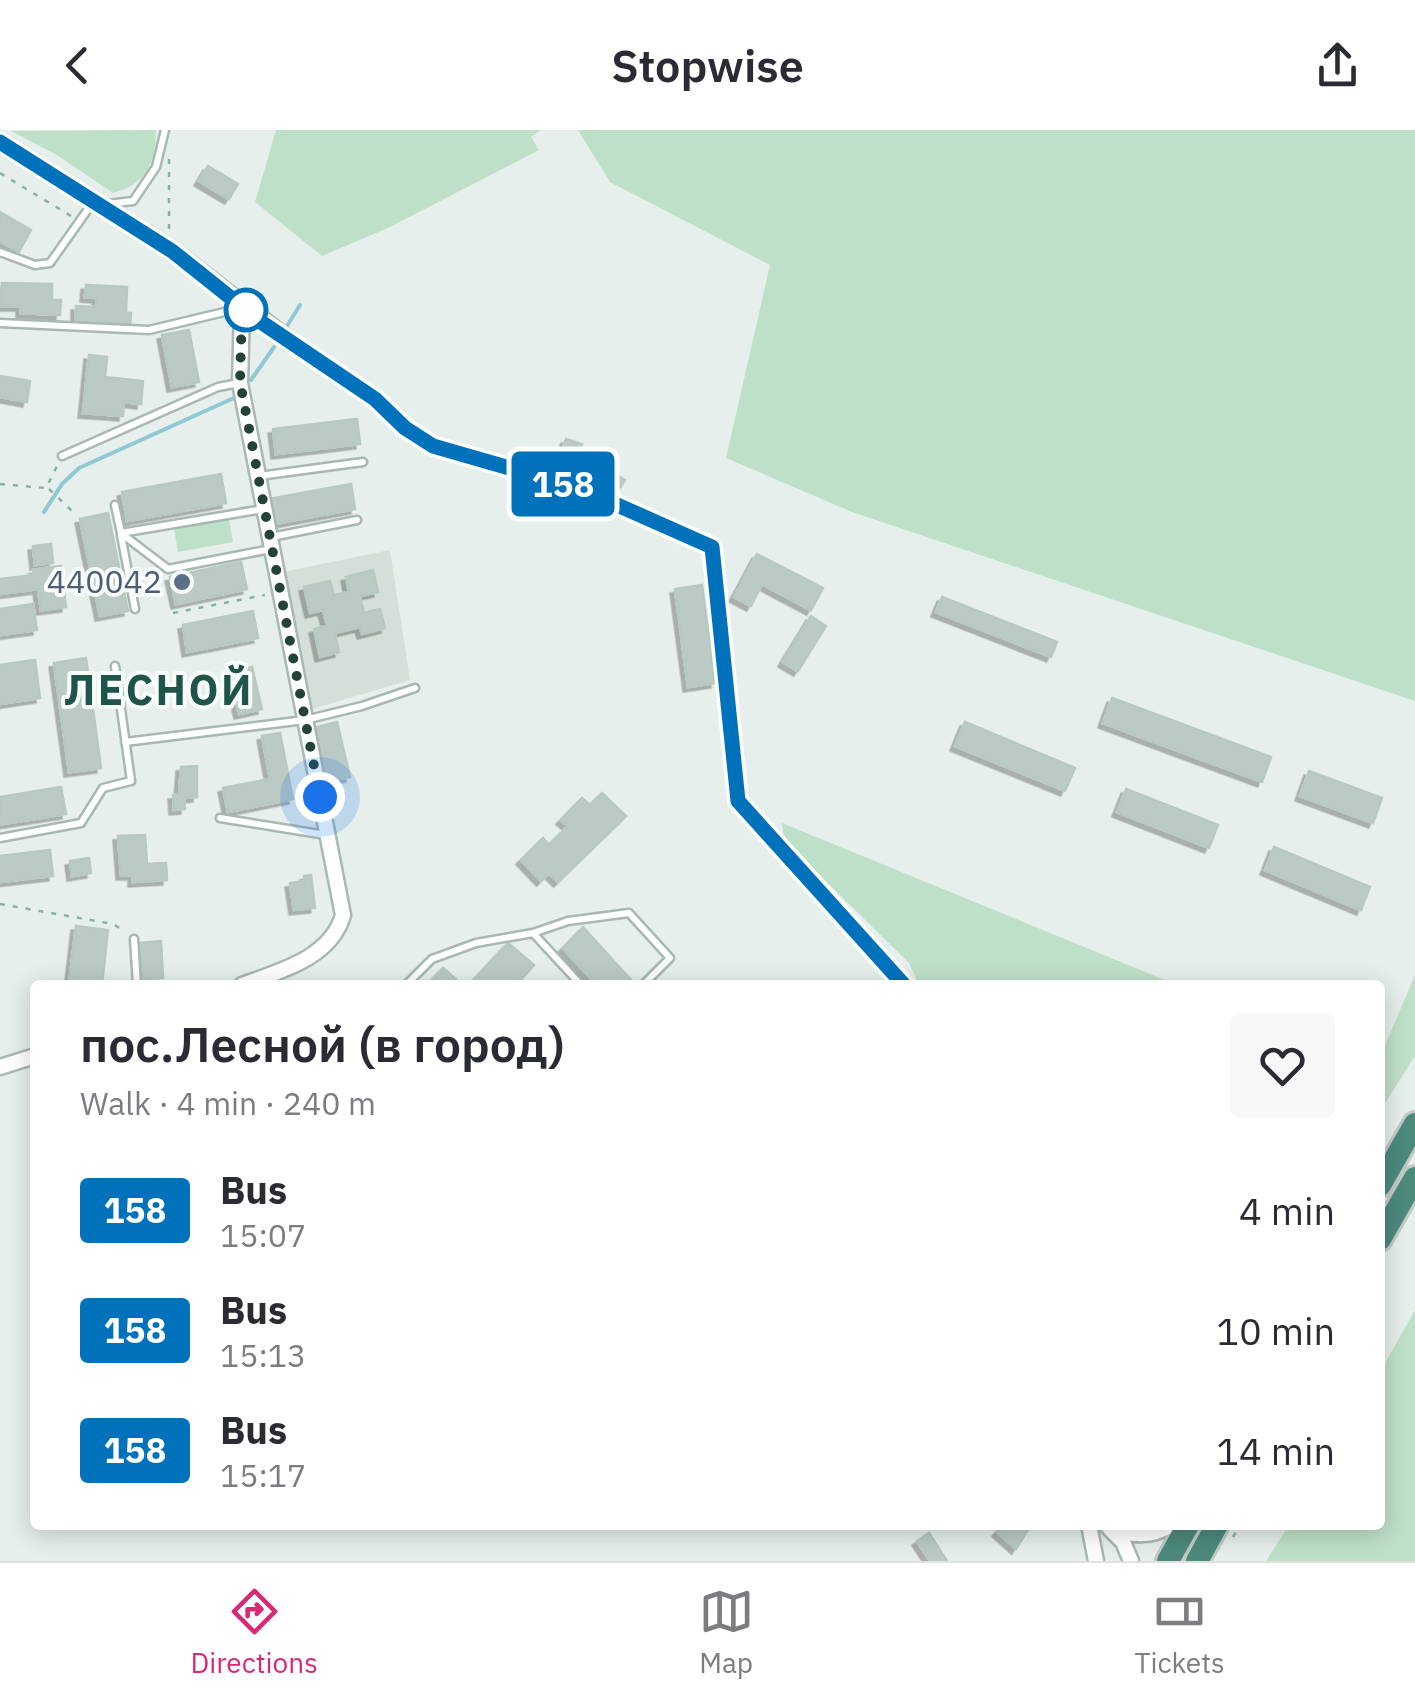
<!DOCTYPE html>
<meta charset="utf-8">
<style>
body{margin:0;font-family:"IBM Plex Sans",sans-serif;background:#f7f7f7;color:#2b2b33;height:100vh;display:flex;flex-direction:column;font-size:38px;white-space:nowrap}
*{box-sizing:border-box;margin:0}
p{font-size:32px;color:#7c7c81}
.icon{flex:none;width:55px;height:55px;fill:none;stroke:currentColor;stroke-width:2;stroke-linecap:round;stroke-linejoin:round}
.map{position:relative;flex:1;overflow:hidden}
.sheet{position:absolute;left:30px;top:850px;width:1355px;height:550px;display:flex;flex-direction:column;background:#fff;border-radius:10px;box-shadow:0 5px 25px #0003}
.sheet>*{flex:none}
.badge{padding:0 20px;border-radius:8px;font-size:35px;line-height:65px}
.you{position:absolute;width:50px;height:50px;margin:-25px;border:8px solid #fff;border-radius:50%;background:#1a73e8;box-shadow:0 0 0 15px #1a73e833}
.map>.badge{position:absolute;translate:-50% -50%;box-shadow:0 0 0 5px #fff}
.round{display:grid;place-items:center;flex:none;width:105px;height:105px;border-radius:10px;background:#f7f7f7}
.head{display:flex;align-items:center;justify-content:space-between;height:170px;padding:0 50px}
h1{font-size:48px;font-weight:600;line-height:75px}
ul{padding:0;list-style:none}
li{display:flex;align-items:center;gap:30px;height:120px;padding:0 50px}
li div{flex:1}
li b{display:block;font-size:38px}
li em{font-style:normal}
li .badge{min-width:110px;font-weight:700;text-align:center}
header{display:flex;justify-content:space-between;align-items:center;height:130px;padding:0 50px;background:#fff;font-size:45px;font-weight:600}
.menu{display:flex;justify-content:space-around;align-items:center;height:140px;border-top:2px solid #e1e1e2;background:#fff;font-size:28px;color:#7c7c81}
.menu a{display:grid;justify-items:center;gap:5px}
.menu .on{color:#db2777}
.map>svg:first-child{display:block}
</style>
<header><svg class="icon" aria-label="back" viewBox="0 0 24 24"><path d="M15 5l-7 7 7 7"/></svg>Stopwise<svg class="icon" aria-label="share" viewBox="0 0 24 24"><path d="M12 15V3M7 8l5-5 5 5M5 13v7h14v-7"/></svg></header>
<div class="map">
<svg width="1415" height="1431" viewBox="0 0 1415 1431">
<defs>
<filter id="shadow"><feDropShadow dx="-4.5" dy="4.5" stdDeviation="0" flood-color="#0004"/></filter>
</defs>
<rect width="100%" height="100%" fill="#e6efeb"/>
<path fill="#d4dfda" d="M390,420L410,550L309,580L283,442Z"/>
<path fill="#bfe0c8" d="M156,0C156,32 146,55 113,63L57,25L11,1Z
M276,0H541L531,7L539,20L390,97L322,126L255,72Z
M578,0H1415V571L852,382L726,328L770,135L610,52Z
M229,389L233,412L178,422L174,398Z
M782,693L1177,855H919L909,833L784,710Z
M1415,845V926L1380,981V927Z
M1415,1180V1431H1266L1289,1395H1380V1242Z"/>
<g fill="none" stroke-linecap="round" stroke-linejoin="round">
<path stroke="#8ec9d4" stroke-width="4" d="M287,196L300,175
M251,250L274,217
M44,382L62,354L79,338L234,268"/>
</g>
<path fill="#bbcac4" stroke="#b8c9c2" stroke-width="2.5" filter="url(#shadow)" d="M208,36L238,54L229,69L199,51Z
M0,82L31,100L19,122L0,111Z
M2,153L52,154V170H61L60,185L21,183V176H1Z
M86,155L127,157L126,183H131L130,196L80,194V191H76V176L96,177L97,168L85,167Z
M189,200L199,252L172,257L162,205Z
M89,225L107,227L105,247L143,251L141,274L124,272L123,286L83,283Z
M0,246L30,251L27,272L0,267Z
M357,289L360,314L276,324L273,299Z
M566,309L582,314L574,339L557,333Z
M596,331L625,350L617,362L588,343Z
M221,344L226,373L127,391L122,362Z
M351,354L355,379L274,394L269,369Z
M108,383L128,481L100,486L80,389Z
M51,414L53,433L35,435L33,416Z
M757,424L823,458L811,480L762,454L751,476L734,467Z
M241,432L247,459L176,474L170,447Z
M61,436L66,477L41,480L38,459L0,464V449L34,445L33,440Z
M373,440L378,462L360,466L364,483L380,479L385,498L362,504L360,497L335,503L339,522L320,527L314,499L327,496L323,480L310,483L304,457L330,451L334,465L349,462L346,447Z
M702,455L715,553L688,557L675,459Z
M942,467L1057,512L1051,527L936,482Z
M33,474L37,500L0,505V479Z
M253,481L258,508L187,522L183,495Z
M811,486L826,496L798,541L783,532Z
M86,528L101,638L69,642L54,533Z
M35,530L40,568L0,574V535Z
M252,537L262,579L239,584L229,543Z
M1112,568L1271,627L1262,652L1103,593Z
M337,592L350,647L326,651L314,598Z
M965,592L1075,638L1065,661L955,616Z
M280,603L293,669L228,682L223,658L270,649L262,606Z
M197,636V667L184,668L185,679L174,680L173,665H179L181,637Z
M1309,641L1382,668L1373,693L1300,666Z
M61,657L66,684L2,694L0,667Z
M1126,659L1218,695L1209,718L1117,682Z
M602,663L626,686L558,752L549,743L541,751L521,730L543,708L549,715L568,696L561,690L582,668L590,675Z
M145,705L147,734L166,733L167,750L133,752V745H121L118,706Z
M1274,717L1370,757L1361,780L1265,740Z
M50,720L53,746L0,752V726Z
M89,728L91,743L72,746L70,731Z
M311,745L315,778L294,780L290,753L305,751L304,746Z
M76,796L108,800L102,855H69Z
M583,797L632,851L628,855H597L563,818Z
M161,811L163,848L142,849L140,813Z
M508,813L534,835L516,855H469Z
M443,838L456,849L450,855H427Z
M1003,1395H1031L1016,1419L997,1402Z
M929,1403L947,1431H930L917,1411Z"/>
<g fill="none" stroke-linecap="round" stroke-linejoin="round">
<g stroke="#a8b8b2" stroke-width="11">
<path id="service" d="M108,74L133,71L156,37L165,0
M0,122L35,135L50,133L91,75
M0,193L149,200L241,178
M62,326L218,257L239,253
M259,346L363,332
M115,375L121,403L263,379
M122,404L168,439L271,419
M121,405L135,479
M271,407L357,390
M125,612L305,590L362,576L415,558
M220,688L326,705
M0,708L81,693L103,658L131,651L115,536
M533,803L581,855
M134,809L137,855
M406,855L432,829L476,813L533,803L568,791L629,783L670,828L643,855"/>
</g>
<g stroke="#a8b8b2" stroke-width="19">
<path id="minor" d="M242,178L240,253L343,785C331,828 280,841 242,855
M290,212L375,269L405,298L433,315L579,358L712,417L737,671L904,855
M0,937L35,926
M1089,1395L1096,1431
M1106,1395C1128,1406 1150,1409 1171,1395
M1110,1399L1123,1412L1131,1431"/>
</g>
<g stroke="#a8b8b2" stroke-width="22">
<path id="tertiary" d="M0,12L172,121L290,212"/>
</g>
<g stroke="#c2cac8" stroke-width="28">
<path id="trunk" d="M1380,1055L1415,994
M1380,1109L1415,1048
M1168,1431L1188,1395
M1197,1431L1217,1395"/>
</g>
<path stroke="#86b3a5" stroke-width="2.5" stroke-dasharray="5 8" stroke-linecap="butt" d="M169,29V101
M0,43L71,86
M0,354L46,358L57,336
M49,359L73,382
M173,483L265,465
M0,774L113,794L126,802
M1233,1407L1240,1395"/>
<use href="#service" stroke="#fff" stroke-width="6"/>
<use href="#minor" stroke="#fff" stroke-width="14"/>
<use href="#tertiary" stroke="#fff" stroke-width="18"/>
<use href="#trunk" stroke="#4c8a7c" stroke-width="22"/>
</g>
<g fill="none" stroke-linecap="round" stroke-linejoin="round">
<g stroke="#fff" stroke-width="22">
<path id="line" d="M0,12L172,121L261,192L375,269L405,298L433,316L579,358L712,417L738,671L904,855"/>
</g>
<use href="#line" stroke="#0072bc" stroke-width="15"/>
<path stroke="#24423a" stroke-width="10" stroke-dasharray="0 18" d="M246,180L242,178L240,252L320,667"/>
</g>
<circle fill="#fff" stroke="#0072bc" stroke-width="5" cx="246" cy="180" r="20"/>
<circle fill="#5c6f8a" stroke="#f7fbf9" stroke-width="4" cx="182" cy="452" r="10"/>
<g text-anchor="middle" stroke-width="8" stroke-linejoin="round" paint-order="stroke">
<g font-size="32" fill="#4e5e75" stroke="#f7fbf9" text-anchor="end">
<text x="162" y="463">440042</text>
</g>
<g font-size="42" font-weight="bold" letter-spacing="2.5" fill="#1f5548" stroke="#f7fbf9">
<text x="159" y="575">ЛЕСНОЙ</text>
</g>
</g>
</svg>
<div class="you" style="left:320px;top:667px"></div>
<b class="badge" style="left:563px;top:354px;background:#0072bc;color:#fff">158</b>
<section class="sheet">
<div class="head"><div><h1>пос.Лесной (в город)</h1><p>Walk · 4 min · 240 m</p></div><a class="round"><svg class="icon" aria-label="heart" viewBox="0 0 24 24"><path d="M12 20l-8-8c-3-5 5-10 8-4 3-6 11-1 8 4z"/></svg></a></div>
<ul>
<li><span class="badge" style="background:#0072bc;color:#fff">158</span><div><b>Bus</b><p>15:07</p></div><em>4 min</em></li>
<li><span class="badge" style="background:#0072bc;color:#fff">158</span><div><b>Bus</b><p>15:13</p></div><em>10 min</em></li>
<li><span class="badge" style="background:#0072bc;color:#fff">158</span><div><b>Bus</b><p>15:17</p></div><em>14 min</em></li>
</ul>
</section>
</div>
<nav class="menu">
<a class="on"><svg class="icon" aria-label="directions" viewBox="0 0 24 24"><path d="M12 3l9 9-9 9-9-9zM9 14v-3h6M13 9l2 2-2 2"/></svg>Directions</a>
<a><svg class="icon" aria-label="map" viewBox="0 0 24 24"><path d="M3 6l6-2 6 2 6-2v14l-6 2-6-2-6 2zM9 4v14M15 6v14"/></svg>Map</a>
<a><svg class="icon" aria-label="tickets" viewBox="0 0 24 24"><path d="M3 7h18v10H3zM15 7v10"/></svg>Tickets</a>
</nav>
